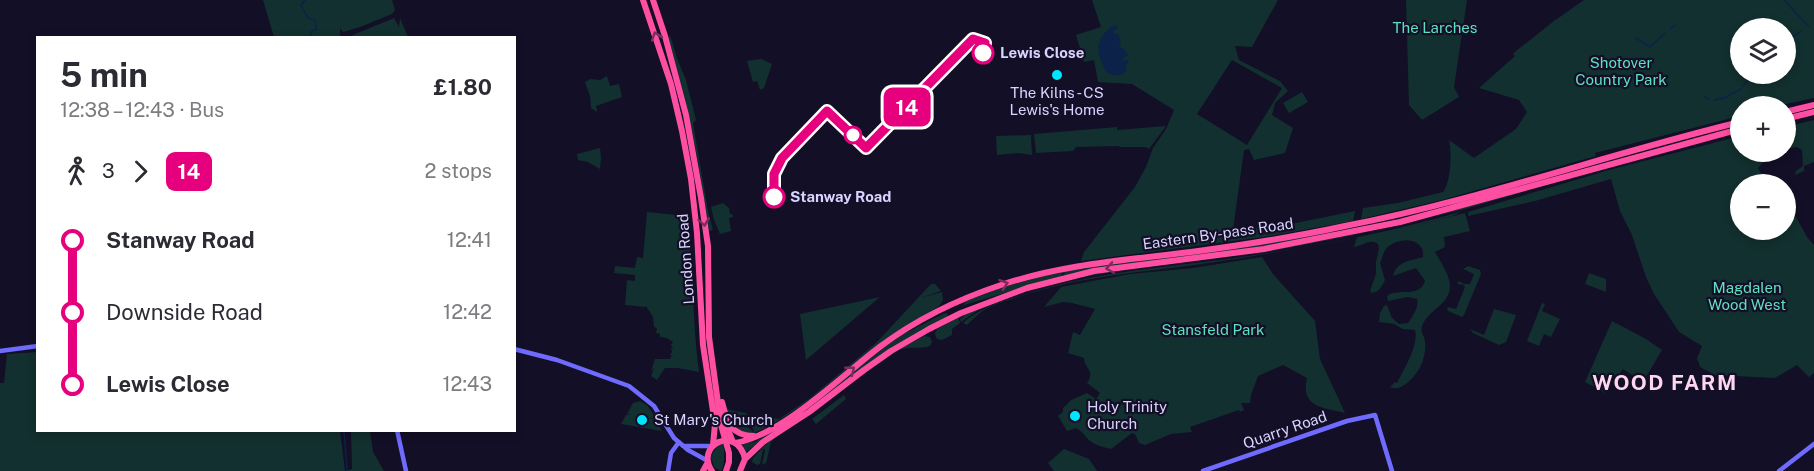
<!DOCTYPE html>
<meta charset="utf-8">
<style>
body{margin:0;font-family:"Public Sans",sans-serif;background:#f2f2f3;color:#2b2b33;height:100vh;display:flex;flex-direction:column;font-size:22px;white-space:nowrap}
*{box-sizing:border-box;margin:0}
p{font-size:20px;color:#7c7c81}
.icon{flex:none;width:33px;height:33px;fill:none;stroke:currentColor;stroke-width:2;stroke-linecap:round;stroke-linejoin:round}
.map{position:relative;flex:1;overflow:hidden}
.panel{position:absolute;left:36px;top:36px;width:480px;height:396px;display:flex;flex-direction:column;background:#fff;border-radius:0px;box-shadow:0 3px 9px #0003}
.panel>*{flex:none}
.badge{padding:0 12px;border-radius:9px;font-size:21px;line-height:39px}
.buttons{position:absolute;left:1730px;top:18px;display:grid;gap:12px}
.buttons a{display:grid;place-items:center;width:66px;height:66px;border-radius:50%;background:#fff;box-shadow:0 3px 9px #0003;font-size:30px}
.map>.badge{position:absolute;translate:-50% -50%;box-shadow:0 0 0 3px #fff}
.legs{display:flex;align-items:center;gap:9px;height:66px;padding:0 24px;font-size:20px}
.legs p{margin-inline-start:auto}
.summary{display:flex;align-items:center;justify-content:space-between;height:102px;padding:0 24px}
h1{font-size:33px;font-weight:700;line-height:45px}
ul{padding:0 24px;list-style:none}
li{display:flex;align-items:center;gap:21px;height:72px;font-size:22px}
li i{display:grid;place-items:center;width:9px;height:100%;margin:0 8px;background:currentColor}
li i::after{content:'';width:15px;height:15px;margin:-8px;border:4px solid;border-radius:50%;background:#fff}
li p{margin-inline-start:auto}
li:first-child i{background:linear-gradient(#0000 50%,currentColor 0)}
li:last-child i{background:linear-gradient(currentColor 50%,#0000 0)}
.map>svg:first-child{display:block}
</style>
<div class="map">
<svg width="1814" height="471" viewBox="0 0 1814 471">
<rect width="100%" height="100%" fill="#130f26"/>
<path fill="#12302f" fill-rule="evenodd" d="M263,0H392L395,10L392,14L360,27L343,32L340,28V37H274Z
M1092,0H1278L1252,47L1235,46L1239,60L1280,81L1288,91L1275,103L1272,115L1293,128L1285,153L1254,160L1249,149L1244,150L1233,230C1244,232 1258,228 1269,225L1272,221L1276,224L1286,225L1355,211L1353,221L1264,237L1081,261L1084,252L1135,187L1146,167L1153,148L1166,129L1174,110L1132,84L1098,82L1094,60L1084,62L1076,35L1101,27ZM1232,60L1282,88L1247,145L1197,114Z
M1406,0H1467L1454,87L1459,97L1422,120L1409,105Z
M1584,0H1814V98L1777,106H1740V116L1595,153L1596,156L1442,200L1361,219L1363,208L1398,203L1443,192C1451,182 1452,152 1449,140L1474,158L1516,129L1527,112L1519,100L1479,88L1515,56L1513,54L1516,51L1554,21ZM1740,28H1785V74H1740Z
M394,18L399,27L400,18L408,37H348Z
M670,35L677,58L686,80L696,120L693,123L708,211L713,230L709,231L698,161L687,108L669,39Z
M761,59L772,64L764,88L760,90L757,81L753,82L747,61Z
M607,76L610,86L619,84L622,97L596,106L597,112L591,108L590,96L585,82L590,79L600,80Z
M1302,92L1308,102L1289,113L1283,103Z
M1814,120V162L1804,166V171L1795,175L1796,171L1803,166L1802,150L1797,147L1785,149V127Z
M1166,126L1149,149L1146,147H1120L1118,146L1076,147L1073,151L1036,153L1034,134L1117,127V130Z
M1031,135L1032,155L1019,153L997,155L996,136Z
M1740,136V152H1772L1758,168L1764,179L1771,184H1740V230H1785V204L1788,216L1795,215L1807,237L1814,245V373L1809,377L1797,365L1775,378L1715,375L1700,367L1697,358L1702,346L1679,332L1654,294L1646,277L1632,235L1620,211L1611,179L1535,201L1468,216V212L1609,170Z
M600,148L601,158L600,169L588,162L578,160L577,154Z
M1577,176L1465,209L1344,237L1266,252L1120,270L1069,280L1027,291L981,308L961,322L960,319L968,312L982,306L1032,289L1066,279L1108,271L1251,253L1342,237L1444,213Z
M723,203L729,208L730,214H732L733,217L729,218L731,231L720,234L714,220L711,207Z
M1463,211L1452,216L1407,228L1465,213L1470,231L1444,237L1445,247L1435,252C1440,261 1450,275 1450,286C1450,304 1429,310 1423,324C1419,332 1424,334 1425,341C1427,357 1419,374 1407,383C1401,387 1398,390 1390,387L1395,382L1397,383C1404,369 1419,345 1415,330L1403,329L1394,324L1379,322L1380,313L1384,306L1387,305L1392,318L1399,324L1408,323C1413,316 1419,307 1417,299L1408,297L1388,301L1387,296C1398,287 1419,299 1425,281L1416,268L1393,276C1397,261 1410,261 1423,257C1423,254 1423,249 1421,247C1413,236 1393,240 1386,249C1383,253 1382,259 1380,263L1385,280C1382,286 1379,292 1372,293L1370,291L1376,274V262L1379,249L1378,244C1369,238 1363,246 1354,247L1357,237C1307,247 1258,256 1208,263C1144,272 1080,276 1018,297C1007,301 994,304 984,310C978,314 972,320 967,325L963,323C978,309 1000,302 1020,296C1098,269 1181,267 1262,254C1329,244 1398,230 1463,211Z
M647,212L686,216C694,268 692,320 699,372L678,368H665L657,380L651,376L654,368L651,371L655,359H670L671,356H674L670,355L672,352L671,347L674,350L671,345L673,342L667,338L660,337V334L656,333L657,328L654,327L653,317L646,306L645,307L625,305L627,280L635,281V275L614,273L615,266L635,268L637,257L643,258Z
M1333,231V233L1277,244L1064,276L1063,274L1065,273H1062V276L961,306L965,304L964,302L1007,286L1073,268V272L1074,268Z
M1262,257L1273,274L1315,321L1320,359L1345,413C1323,408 1300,407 1307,378L1283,365L1258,376L1251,395L1250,403H1241L1244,410L1240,412L1239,410L1190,427L1192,432L1171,434L1145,445L1139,443L1135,434L1132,433L1111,449C1103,447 1093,445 1087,438C1083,433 1082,432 1076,428L1067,431L1058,416L1063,412V408L1071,400L1087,393L1096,399L1100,393L1087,383C1096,370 1084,369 1084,358L1068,353L1073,332L1080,335L1095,309L1072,303L1063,302L1044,307L1061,287L1130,274L1193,268Z
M1468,266L1480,270L1481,274L1464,315L1462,317L1448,311L1447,309L1448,307L1456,309L1465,287L1464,285L1457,284L1459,281L1464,284H1470L1474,274L1463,269Z
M1589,273L1606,279V292L1585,284Z
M931,284H935L941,291L920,298L942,292L943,300L939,306C911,323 884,341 858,361C824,387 793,417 752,434H749L735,428L747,426L753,432L754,431L750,424L753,416L756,415L779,419L810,398L876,343Z
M880,297L806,360L800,314Z
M1542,303L1545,304L1542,311L1560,319L1551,337L1544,334L1539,346L1527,341Z
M1494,309L1516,315L1506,342L1499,345L1473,333L1470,329L1484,335Z
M945,313L948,314L947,317L787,424L766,436L746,452L742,443L755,442L776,428L900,336Z
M958,318L960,323L952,329V335L942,340L937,339L935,334L937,329Z
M1612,321L1646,339L1662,350L1643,382L1623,369L1605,393L1585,382Z
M924,336L930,337L932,342L930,346C919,350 907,345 897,351L858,378L812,414L776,437L771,442L766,463L762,465L765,450L763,449L760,464L757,465L752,462L753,458L771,439L892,353Z
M37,352L38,430L340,431L345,471L352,469L351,431H370L373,452L384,471H0V383H4L7,354Z
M844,395L846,399L816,424L812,419Z
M640,401L647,405L656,418H647L656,419L662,431L621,424L626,415H632L627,414L633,403Z
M726,408L730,410L746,413L749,418L748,423L734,427Z
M723,444C725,451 725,465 721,471L714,467L711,457L716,448Z
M1064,449L1089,459L1097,471H1054L1048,463Z"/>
<path fill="#0c2248" d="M1114,25H1117V29L1113,31L1114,34H1118L1120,38L1121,44L1118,46L1124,49L1128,55L1123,58V60H1128L1129,62L1126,66V72C1120,77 1114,75 1107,73C1096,53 1093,40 1114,25Z"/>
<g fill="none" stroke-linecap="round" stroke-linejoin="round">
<path stroke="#0c2248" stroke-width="1.5" d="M305,0L301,5L308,18L315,20L317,29L312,31L310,38
M1784,0L1809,27
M1670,29L1675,25
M1636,38L1650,47L1665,33
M1785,43L1801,31
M1743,86L1753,74
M1705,97L1709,99
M1714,100L1724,98L1741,89
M344,430L347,471"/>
<path stroke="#6f6bff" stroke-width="4.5" d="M514,349L557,360L629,386L654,406L674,438L688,450L708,461
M0,351L38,346
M397,430L406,471
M683,446H712
M668,471L671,453L679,442
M1203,471L1347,421L1375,415L1392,471
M1779,471L1814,444"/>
<path stroke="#ff4fa3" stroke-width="6" d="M643,0L671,84L682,131L691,179L697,233L703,345L715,424L713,445
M653,0L665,36L686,115L701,198L708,246L709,337L721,425L729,453V462L726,471
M1785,112L1814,105
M1785,119L1814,112
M722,402C727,422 731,436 754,436
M725,423L733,442
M735,443C783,435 842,375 881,346C917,319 959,299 1001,285C1063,264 1127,260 1191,252C1243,245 1294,237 1345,226C1479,200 1608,154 1740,122
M745,459L763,442L809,412L864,370L891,351L929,329L961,313L1027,288L1094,271L1264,249L1400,222L1740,129
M703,471L708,462
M712,471C694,445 737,424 745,459L740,471"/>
</g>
<defs><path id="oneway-chevron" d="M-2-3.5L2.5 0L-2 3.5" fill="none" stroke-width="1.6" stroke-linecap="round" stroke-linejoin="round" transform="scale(1.5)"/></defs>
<g stroke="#7d2c5e">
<use href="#oneway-chevron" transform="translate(656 36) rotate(-109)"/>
<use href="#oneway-chevron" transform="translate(704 222) rotate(82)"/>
<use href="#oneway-chevron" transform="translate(1110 268) rotate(171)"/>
<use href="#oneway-chevron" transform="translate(1004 284) rotate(-19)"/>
<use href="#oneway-chevron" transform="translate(851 370) rotate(-39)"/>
</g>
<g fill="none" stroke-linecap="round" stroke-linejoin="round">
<g stroke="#fff" stroke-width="14">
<path id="line-1" d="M774,197V174L782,158L827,111L866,148L973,39L985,43L983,53"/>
</g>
<use href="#line-1" stroke="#e6007e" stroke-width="9"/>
</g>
<g fill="#fff" stroke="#e6007e" stroke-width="3">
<circle cx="983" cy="53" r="10"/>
<circle cx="853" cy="135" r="8"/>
<circle cx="774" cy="197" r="10"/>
</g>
<g fill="#00e5ff" stroke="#130f26" stroke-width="2">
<circle cx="1057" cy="75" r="6"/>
<circle cx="1075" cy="416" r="6"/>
<circle cx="642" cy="420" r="6"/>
</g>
<g text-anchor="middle" stroke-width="4.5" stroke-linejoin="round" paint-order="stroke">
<g font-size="15" fill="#5fe0c0" stroke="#130f26">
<text x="1435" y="33">The Larches</text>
<text x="1621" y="68">Shotover<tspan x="1621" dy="17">Country Park</tspan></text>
<text x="1747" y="293">Magdalen<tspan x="1747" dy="17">Wood West</tspan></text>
<text x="1213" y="335">Stansfeld Park</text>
</g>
<g font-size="15" font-weight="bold" fill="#d9d4ff" stroke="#130f26" text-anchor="start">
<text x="1000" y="58">Lewis Close</text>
<text x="790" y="202">Stanway Road</text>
</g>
<g font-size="15" fill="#d9d4ff" stroke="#130f26" text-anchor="start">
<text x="1057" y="98" text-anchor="middle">The Kilns - CS<tspan x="1057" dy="17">Lewis's Home</tspan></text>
<text x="1087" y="412">Holy Trinity<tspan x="1087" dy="17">Church</tspan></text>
<text x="654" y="425">St Mary's Church</text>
</g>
<g font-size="15" fill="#d9d4ff" stroke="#130f26">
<text transform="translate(1218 234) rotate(-8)" y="5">Eastern By-pass Road</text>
<text transform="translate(686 259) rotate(-94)" y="5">London Road</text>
<text transform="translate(1285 430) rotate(-19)" y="5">Quarry Road</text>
</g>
<g font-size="21" font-weight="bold" letter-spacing="1.5" fill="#ffd6f0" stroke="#130f26">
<text x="1665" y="390">WOOD FARM</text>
</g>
</g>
</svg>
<div class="buttons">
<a><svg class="icon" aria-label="layers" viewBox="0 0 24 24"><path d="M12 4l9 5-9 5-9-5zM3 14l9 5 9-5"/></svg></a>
<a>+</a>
<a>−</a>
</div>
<b class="badge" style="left:907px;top:107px;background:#e6007e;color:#fff">14</b>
<section class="panel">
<div class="summary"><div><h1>5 min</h1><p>12:38 – 12:43 · Bus</p></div><b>£1.80</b></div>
<div class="legs"><svg class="icon" aria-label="walk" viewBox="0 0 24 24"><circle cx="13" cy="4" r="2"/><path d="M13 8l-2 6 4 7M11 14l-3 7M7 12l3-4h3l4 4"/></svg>3<svg class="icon" aria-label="forward" viewBox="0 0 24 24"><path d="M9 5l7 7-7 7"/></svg><b class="badge" style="background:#e6007e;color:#fff">14</b><p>2 stops</p></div>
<ul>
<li><i style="color:#e6007e"></i><b>Stanway Road</b><p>12:41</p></li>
<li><i style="color:#e6007e"></i><span>Downside Road</span><p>12:42</p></li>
<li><i style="color:#e6007e"></i><b>Lewis Close</b><p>12:43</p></li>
</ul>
</section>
</div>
